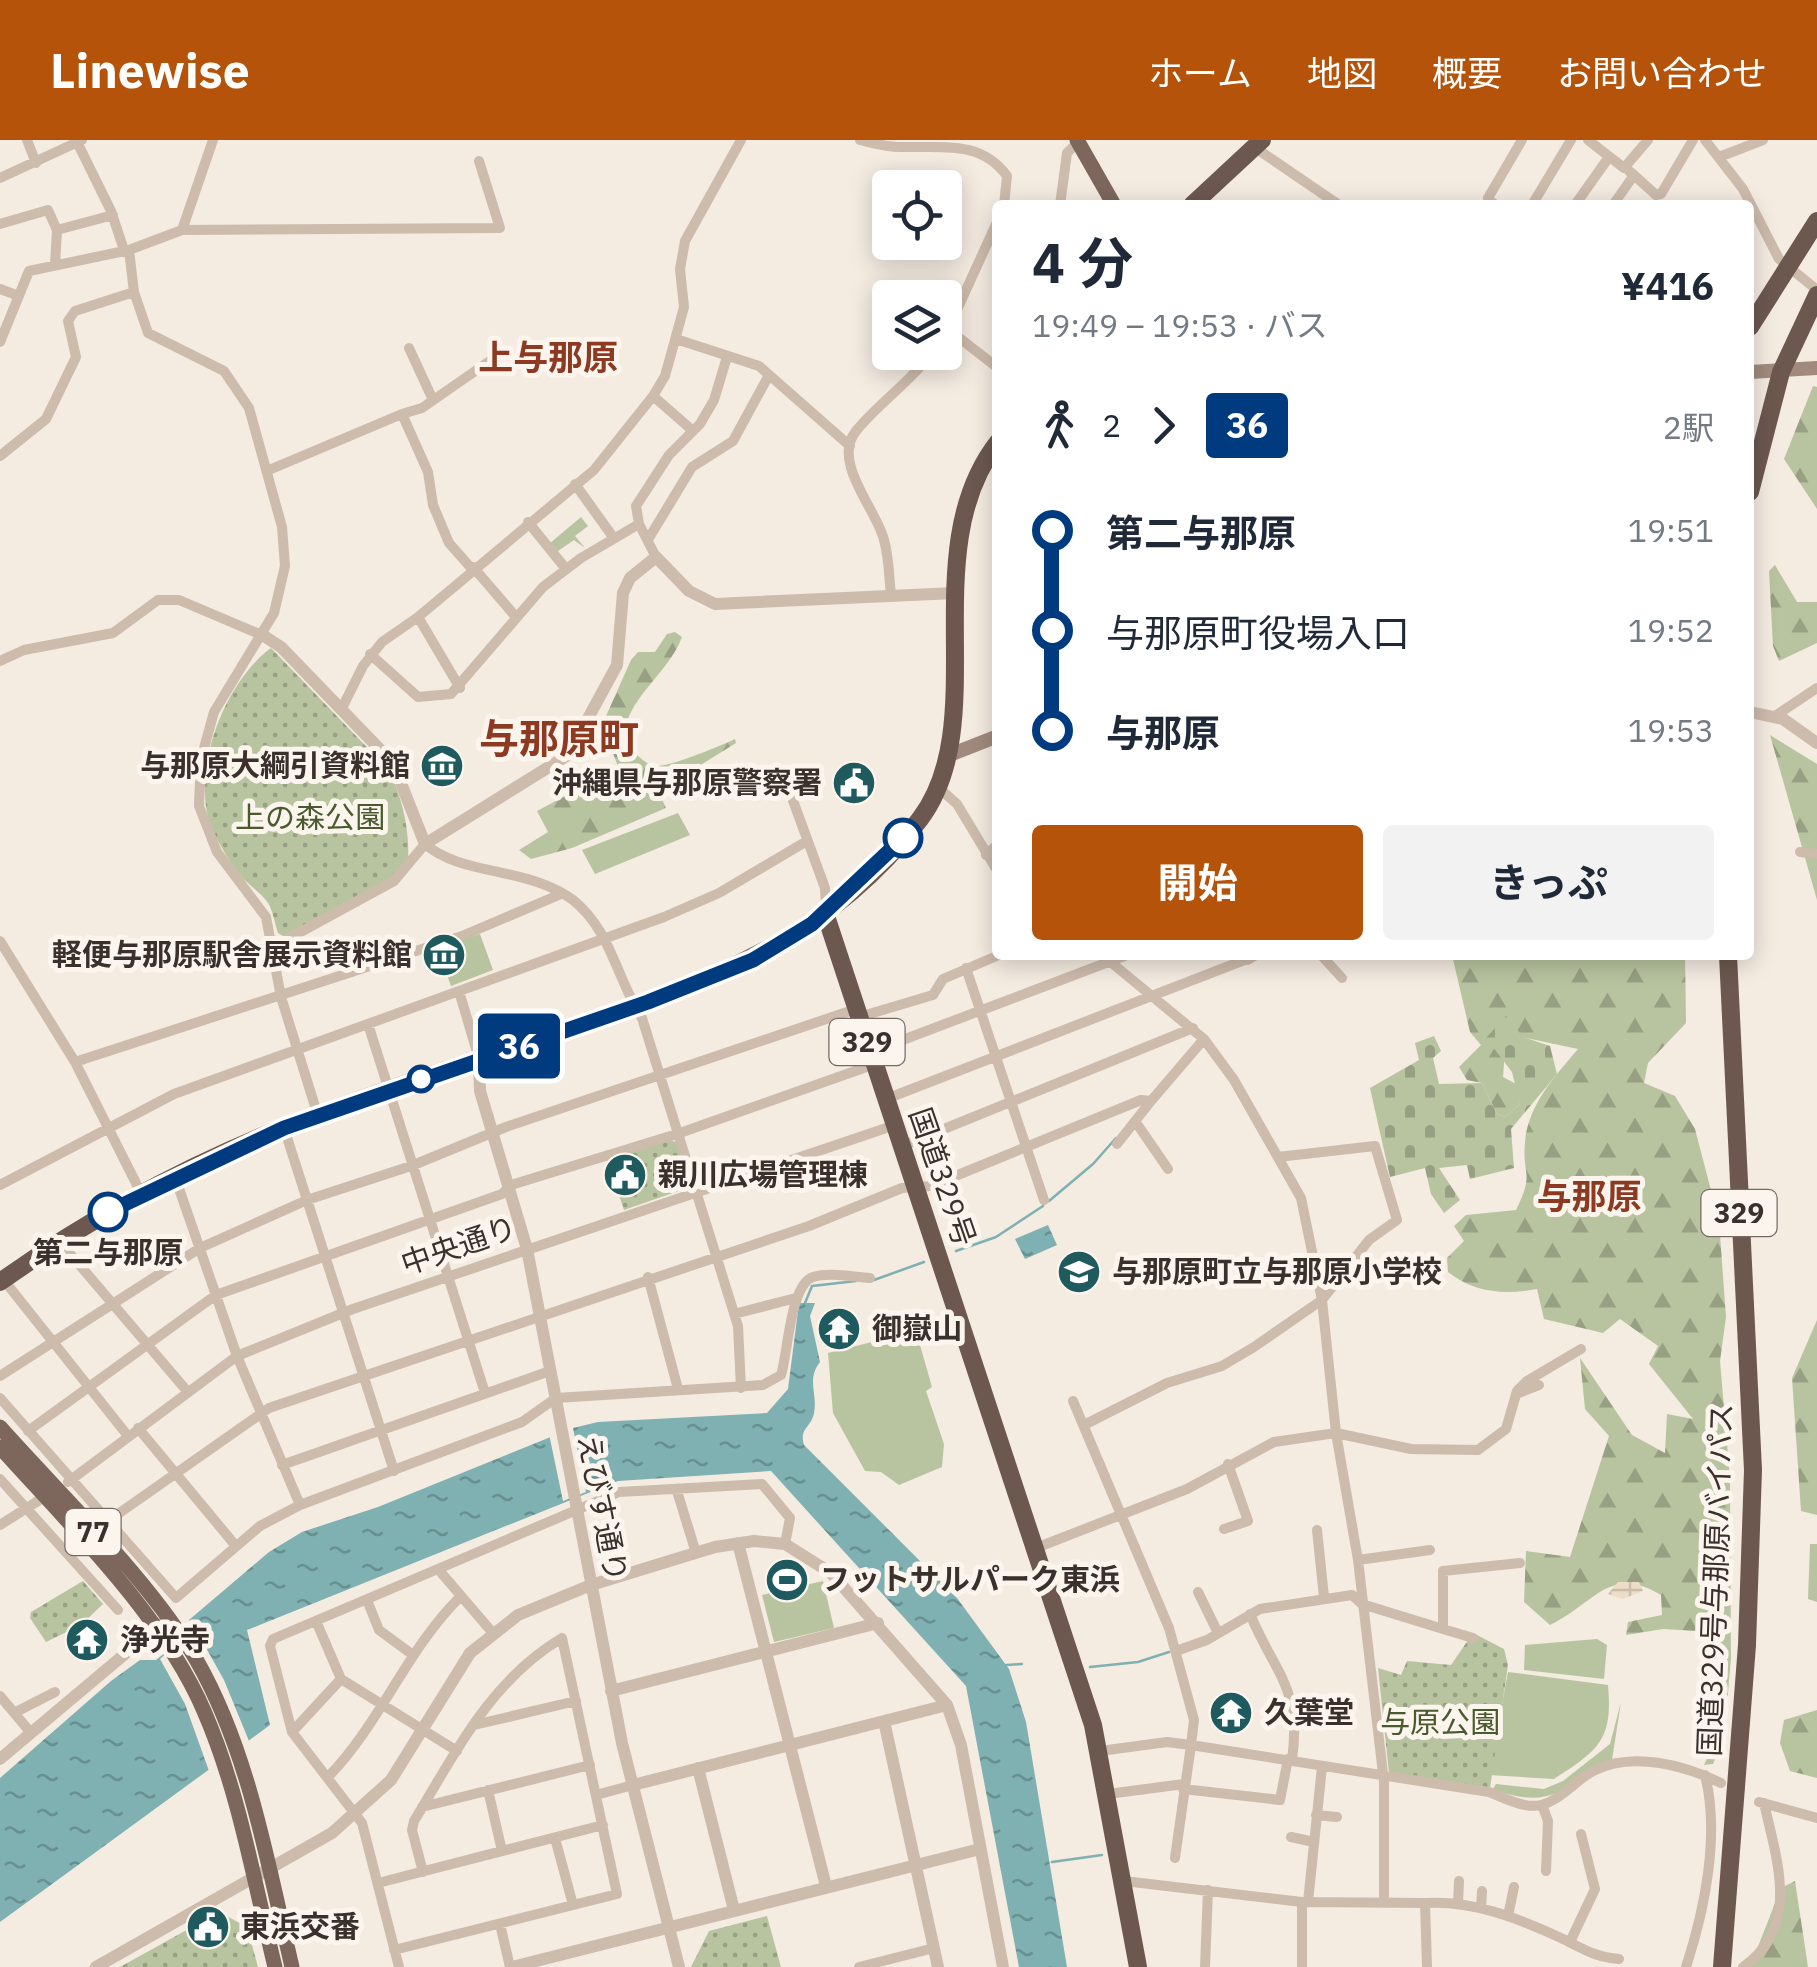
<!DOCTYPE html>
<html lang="ja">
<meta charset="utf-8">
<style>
body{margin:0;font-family:"IBM Plex Sans","Noto Sans JP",sans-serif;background:#f2f2f3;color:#1f2937;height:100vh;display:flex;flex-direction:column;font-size:38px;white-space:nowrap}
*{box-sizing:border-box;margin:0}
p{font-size:32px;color:#747a83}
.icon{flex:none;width:55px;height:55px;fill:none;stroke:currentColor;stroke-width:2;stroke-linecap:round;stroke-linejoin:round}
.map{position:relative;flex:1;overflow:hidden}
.side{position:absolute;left:992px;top:60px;width:762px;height:760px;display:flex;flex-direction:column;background:#fff;border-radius:10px;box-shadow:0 5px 25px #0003}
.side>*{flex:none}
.badge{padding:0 20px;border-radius:8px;font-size:35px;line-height:65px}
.tools{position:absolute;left:872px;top:30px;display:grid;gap:20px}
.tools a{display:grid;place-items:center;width:90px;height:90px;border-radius:10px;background:#fff;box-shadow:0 5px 25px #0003;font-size:50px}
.map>.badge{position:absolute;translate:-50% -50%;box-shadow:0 0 0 5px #fff}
.legs{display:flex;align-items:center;gap:15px;height:110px;padding:0 40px;font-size:32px}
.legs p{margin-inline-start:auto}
.summary{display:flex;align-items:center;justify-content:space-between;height:170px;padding:0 40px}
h1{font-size:55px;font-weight:700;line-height:75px}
.action{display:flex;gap:20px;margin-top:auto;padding:20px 40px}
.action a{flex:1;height:115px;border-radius:10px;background:#b45309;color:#fff;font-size:40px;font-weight:700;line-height:115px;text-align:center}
.action a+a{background:#f2f2f3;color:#1f2937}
ul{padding:0 40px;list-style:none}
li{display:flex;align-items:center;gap:35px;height:100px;font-size:38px}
li i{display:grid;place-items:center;width:15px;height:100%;margin:0 12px;background:currentColor}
li i::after{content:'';width:25px;height:25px;margin:-12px;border:8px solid;border-radius:50%;background:#fff}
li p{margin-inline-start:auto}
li:first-child i{background:linear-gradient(#0000 50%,currentColor 0)}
li:last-child i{background:linear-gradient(currentColor 50%,#0000 0)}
header{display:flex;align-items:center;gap:60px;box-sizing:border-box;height:140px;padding:0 50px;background:#b45309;color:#fff}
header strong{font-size:48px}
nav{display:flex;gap:55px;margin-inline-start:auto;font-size:35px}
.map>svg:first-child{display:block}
</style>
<header>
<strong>Linewise</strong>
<nav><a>ホーム</a><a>地図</a><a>概要</a><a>お問い合わせ</a></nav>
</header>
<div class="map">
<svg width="1817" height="1827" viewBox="0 0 1817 1827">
<defs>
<pattern id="forest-firs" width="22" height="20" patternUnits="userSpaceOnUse" patternTransform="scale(2.5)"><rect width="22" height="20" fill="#b8c4a0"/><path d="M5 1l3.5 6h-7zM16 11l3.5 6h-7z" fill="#97a083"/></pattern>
<pattern id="cemetery-stones" width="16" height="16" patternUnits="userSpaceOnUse" patternTransform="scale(2.5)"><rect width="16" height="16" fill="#b8c4a0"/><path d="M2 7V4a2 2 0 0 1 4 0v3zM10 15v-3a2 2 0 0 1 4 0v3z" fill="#97a083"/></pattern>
<pattern id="park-dots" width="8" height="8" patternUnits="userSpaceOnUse" patternTransform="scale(2.5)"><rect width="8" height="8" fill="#b8c4a0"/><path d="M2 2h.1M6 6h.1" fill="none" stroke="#97a083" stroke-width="1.8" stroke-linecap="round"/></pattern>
<pattern id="plaza-grid" width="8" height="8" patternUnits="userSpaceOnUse" patternTransform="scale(2.5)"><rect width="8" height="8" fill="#ecdcc8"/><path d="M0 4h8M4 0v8" fill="none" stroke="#cbbdac"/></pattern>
<pattern id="water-ripples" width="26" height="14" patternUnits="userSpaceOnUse" patternTransform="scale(2.5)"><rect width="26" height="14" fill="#7fb0b2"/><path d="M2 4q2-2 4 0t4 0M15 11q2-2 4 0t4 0" fill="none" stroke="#699091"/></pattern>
</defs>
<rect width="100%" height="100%" fill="#f4ebe1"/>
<path fill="#b8c4a0" d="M581,377L588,386L575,396L585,408L574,400L555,413L549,404Z
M678,673L690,695L595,734L582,710Z
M480,794L493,830L451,846L443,824L464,816L459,801Z
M900,1195L918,1198L932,1247L926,1251L944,1304L942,1327L899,1345L881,1332L865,1331L833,1273L828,1213Z
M823,1441L834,1488L774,1502L762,1455Z
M1597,1499L1607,1505L1604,1539L1524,1530L1525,1505Z
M1508,1532L1608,1545C1613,1600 1599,1610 1554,1639L1489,1635Z
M1621,1562L1612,1620C1564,1648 1550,1671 1493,1649L1496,1644L1544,1649L1563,1641L1610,1604Z"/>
<path fill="url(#forest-firs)" d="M1813,246L1817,247V369L1784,319Z
M1775,425L1797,462H1817V503L1779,521L1773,506L1769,431Z
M675,492L682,497C668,535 624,559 624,600C632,609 643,625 657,626C672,626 720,606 735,599L736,603L699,626L655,644L666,668L572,708L531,719L519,710L548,692L537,671L567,655L559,643L619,629L602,585L631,520L638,512H655L667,494Z
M1770,595L1817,624V760Z
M1452,815H1685L1686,883L1648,923L1644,943L1675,956L1695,989L1719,1081L1726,1177L1720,1221L1730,1339L1731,1518L1724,1599L1713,1624L1704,1625L1719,1592L1712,1567L1724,1552L1726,1514L1705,1506L1697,1491L1663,1489L1626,1495L1628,1482L1662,1475L1661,1455C1610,1424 1595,1463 1550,1485L1524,1462L1526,1411L1570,1417L1609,1296L1585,1269L1580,1218L1632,1295L1665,1313L1667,1274L1693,1279L1649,1224L1658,1206L1620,1179L1603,1193L1544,1179L1537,1149C1504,1155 1475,1153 1448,1132L1447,1118L1464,1101L1454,1086L1466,1075L1516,1070C1535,1031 1522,1038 1525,1002C1528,965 1555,936 1578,909L1522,897L1505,912L1503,937L1518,945L1520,964L1505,977L1497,974L1482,943L1467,940L1459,927L1481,905L1470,892Z
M1817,1180V1375L1801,1371L1792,1238Z
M1810,1404H1817V1462L1808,1459Z
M1817,1570V1638L1790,1631L1780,1603L1784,1580Z
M1795,1741L1808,1827H1750L1781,1748Z"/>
<path fill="url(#cemetery-stones)" d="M1506,876L1523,897L1550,906L1557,934L1511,989L1514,1028L1470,1039L1467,1025L1439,1028L1460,1060L1444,1073L1431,1054L1425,1028L1390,1037L1370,948L1419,920L1415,903L1434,896L1441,911L1433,918L1439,944L1482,943L1497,974L1505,977L1520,964L1512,932L1486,898Z"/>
<path fill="url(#park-dots)" d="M271,508L388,629C402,656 410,690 408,721L391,738L283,796L278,793C275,784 273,771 268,763C262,753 249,746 241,736C231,725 223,710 216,697C185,641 223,543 271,508Z
M669,1000L676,1002L690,1047L624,1070L607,1020Z
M83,1441L103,1464L81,1485L46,1502L30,1478L31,1472Z
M1473,1493L1504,1509L1508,1525L1490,1648L1389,1633L1378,1528L1401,1535L1407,1521L1451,1525Z
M219,1772L247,1787L258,1827H120Z
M767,1776L781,1827H691L709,1791Z"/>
<path fill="url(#plaza-grid)" d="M1618,1442H1639L1643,1451L1623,1459L1608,1454Z"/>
<path fill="url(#water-ripples)" d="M1048,1085L1057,1105L1025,1119L1015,1099Z
M799,1163H815L810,1176L820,1222C806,1240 818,1254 814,1273C811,1288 799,1288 804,1305L957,1458L1009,1529L1026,1582L1067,1827H1019L966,1546L771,1331L618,1341L247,1490L270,1585L0,1782V1638L111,1541L140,1520H156L194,1490L189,1480L269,1412L302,1392L378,1367L573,1288L598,1282L767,1273L788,1249Z"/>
<path fill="#f4ebe1" d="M572,1283L586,1352L563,1361L549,1294Z
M195,1488L224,1540L249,1601L209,1631L185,1564L160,1519Z"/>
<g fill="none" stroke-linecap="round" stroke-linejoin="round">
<path stroke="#7fb0b2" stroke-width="2.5" d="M1049,1061L1093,1024L1116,998
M956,1111L996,1097L1043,1066
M874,1140L924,1122
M805,1163L812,1146L856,1141
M1006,1525L1022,1524
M1090,1527L1138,1522L1169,1512
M1052,1722L1102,1715"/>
<path stroke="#cdbbac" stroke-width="10" d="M27,0L36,23
M860,0C873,3 886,7 900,7C943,8 981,0 1007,36L1004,65
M1588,0L1624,28L1648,0
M1705,0L1743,49L1779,119L1817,150
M77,2L111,71L124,110
M1254,7L1339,65
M1719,17L1763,0
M1634,35L1656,55L1661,54L1693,0
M0,38L82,0
M1060,65L1067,13L1078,2
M1495,65L1488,58L1522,0
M1532,65L1571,0
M1575,65L1609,17
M1613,65L1634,35L1629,31
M0,84L48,70L57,90
M182,90L213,0
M129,110L134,152L148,193L224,231L249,268L282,387L285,426L274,473L214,572L201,619L199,666L217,712L266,777L281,857L318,976
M55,125L57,90L113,75
M0,149L19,156
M949,190L998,228
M945,196L998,80
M676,199L759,226L850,306
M0,202L29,131L129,110L182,90L500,88L479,21
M409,208L433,260
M653,256L692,290
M402,274L422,268L504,211
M0,316L46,279L76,217L68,181L75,171L134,152
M269,330L402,274L428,332L433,365L449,403L472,429
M575,344L613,397
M528,382L566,429
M649,398L692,327L733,301L769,235
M656,417L639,384L636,366L669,315L700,284L714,260L727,217
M473,427L516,477
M891,455C889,437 889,417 884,400C877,370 831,322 856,291C879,263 910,242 933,212
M418,477L460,548
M370,514L418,557L451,554L543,447L581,418L639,384
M0,521L24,510L113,493L158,460H179L264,496
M341,570L363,526L382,502L418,477L594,330L653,256L665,236L684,167L680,129L685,101L741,0
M1775,576L1817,548
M788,647L825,748L826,770
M939,648L957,664L998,732
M1800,712L1817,714
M986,715L998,704
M0,801L75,922L141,1053
M273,807L394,741L425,704C461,736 530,727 573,760C611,790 617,840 642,878L738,1186L741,1248
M1102,815L1204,899L1234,940L1301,1058L1322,1160L1336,1293L1358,1420L1384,1642V1761
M1321,815L1342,838
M966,828L1044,1060
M459,851L479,919
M859,877L933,855L943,839L999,815
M368,884L485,1253
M871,912L1127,815
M75,922L462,796L561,754
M886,959L1247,819
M1135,981L1168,1029
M284,988L394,1331
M1117,1004L1151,961
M902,1006L1193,888
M175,1037L237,1216L300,1365
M0,1045L174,954L664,777L719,753L807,701
M60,1102L187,1251
M648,1137L678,1249
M3,1139L128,1296
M734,1174L796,1158
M0,1236L200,1108L307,1060L411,1026L506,987L856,869
M1516,1254L1539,1245
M0,1258L176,1458L260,1386L300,1365L522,1282L556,1258L763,1245L781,1235C788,1213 790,1145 813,1137C830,1132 852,1137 870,1138
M1073,1261L1169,1488L1194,1580L1191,1605L1489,1652C1504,1658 1525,1669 1541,1665C1561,1660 1576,1640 1593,1631C1632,1611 1684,1625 1721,1643
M1084,1285L1167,1243L1222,1226L1254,1207L1322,1160L1369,1100L1397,1080L1375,1006L1278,1017
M138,1288L235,1405
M28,1291L216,1155L502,1054L511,1045L677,994L875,924
M282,1325L550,1231
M0,1339L118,1470
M68,1342L237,1216L353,1169L895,985
M677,1351L696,1413
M108,1381L269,1268L809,1086L902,1048L931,1046L1141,960L1151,961L1204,899
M0,1385L49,1354
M1224,1389L1248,1381L1228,1324
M1317,1390L1324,1457
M1036,1408L1187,1349L1274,1302L1336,1293L1411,1309L1478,1310L1506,1289L1517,1251L1527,1241L1581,1209
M1358,1420L1430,1410
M438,1429L492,1492
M1198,1452L1218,1493
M367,1460L379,1490L413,1515
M1250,1474C1276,1536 1302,1548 1292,1620
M316,1481L341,1539L457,1611
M1443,1489L1473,1498
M1176,1511L1207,1500L1260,1469L1352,1455L1362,1464L1443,1489V1431L1520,1423
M0,1556L31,1593
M14,1573L55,1552
M474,1585L576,1561
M292,1592L341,1539
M1100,1611L1167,1602L1191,1605L1175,1718
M329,1636C381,1582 407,1509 461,1456
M1183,1649L1280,1660L1288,1619
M488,1650L502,1711
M1108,1654L1184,1644
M596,1655L633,1645
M1759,1662L1817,1678
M1542,1665L1548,1681L1546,1731
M422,1667L590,1625
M1316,1675L1337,1677
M1291,1697L1314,1702
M555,1698L573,1765
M1124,1741L1302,1762L1425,1763L1427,1827
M378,1743L603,1685
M1302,1762V1827
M1308,1762L1322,1627
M1425,1763C1472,1760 1518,1778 1561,1798C1582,1808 1594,1817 1619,1819
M1458,1764L1459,1741
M1481,1768L1482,1751
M1508,1776L1514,1747
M500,1784L510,1827
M1570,1802L1595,1749L1581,1694
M394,1810L617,1754L562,1498C491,1540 456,1612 414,1681L412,1690L423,1732
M399,1827L362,1683L292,1592L270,1506L273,1499L619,1352L762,1344L790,1378L785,1404
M859,1827L934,1808
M1205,1827L1208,1750
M1686,1827C1705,1769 1720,1694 1705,1635
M1743,1827C1801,1787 1777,1721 1764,1663"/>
<path stroke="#cdbbac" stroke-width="12" d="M264,496L281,507L393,623L425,704L568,615L617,525L623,453L630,438L656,417L689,451L715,464L955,453
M1750,572L1783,579L1817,603
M1247,819L1254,815
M479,919L480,951L527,1109L622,1603L679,1827
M738,1403L826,1746
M611,1551L878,1483
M884,1581L938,1827
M0,1619L163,1482
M698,1628L734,1770
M633,1645L947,1565
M96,1827L332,1693L391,1640L470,1513L518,1475L591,1445L715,1407L754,1401L785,1404L831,1433L947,1565L961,1605L1003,1827
M512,1827L980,1709"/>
<path stroke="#a18a7d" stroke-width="14" d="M1750,232L1817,228
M947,616L998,596"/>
<path stroke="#7d675c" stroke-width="15" d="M1077,0L1114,65
M0,1287C63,1358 150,1440 197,1521C249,1612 268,1725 292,1827
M0,1307C69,1384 163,1475 204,1571C239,1651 254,1742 275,1827"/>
<path stroke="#6c584f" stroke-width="18" d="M1192,65L1262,0
M1750,187L1817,81
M1750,352L1781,232L1817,155
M825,773L1093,1585L1138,1827
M0,1142C89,1079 183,1027 285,987C377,952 471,922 563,891C703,843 827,803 920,679C994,581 913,411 998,302
M1722,1827L1747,1505L1753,1330L1728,815"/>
</g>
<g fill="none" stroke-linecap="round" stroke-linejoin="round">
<g stroke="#fff" stroke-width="22">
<path id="line-1" d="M108,1072L284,988L648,862L753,820L812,784L903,698"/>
</g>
<use href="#line-1" stroke="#003b80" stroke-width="15"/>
</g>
<defs>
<g id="museum-disc" transform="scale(2.25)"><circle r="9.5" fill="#1f5a5e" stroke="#fbf5ee"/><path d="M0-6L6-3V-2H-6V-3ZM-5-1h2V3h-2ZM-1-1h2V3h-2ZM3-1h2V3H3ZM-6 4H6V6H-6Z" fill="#fff"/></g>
<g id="civic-disc" transform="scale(2.25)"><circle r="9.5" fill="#1f5a5e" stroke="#fbf5ee"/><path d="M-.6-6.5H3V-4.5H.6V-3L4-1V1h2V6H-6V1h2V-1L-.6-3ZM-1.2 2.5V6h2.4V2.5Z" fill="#fff"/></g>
<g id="school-disc" transform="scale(2.25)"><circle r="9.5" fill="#1f5a5e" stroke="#fbf5ee"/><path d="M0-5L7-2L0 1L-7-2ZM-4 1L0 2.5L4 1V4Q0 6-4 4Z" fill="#fff"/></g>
<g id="temple-disc" transform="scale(2.25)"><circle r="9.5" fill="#1f5a5e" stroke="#fbf5ee"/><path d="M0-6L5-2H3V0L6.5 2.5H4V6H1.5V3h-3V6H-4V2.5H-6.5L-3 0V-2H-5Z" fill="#fff"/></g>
<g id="stadium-disc" transform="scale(2.25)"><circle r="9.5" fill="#1f5a5e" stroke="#fbf5ee"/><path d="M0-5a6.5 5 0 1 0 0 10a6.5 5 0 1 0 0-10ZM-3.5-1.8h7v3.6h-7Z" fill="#fff"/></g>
</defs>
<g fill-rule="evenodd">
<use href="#museum-disc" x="442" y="626"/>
<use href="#civic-disc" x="854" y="643"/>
<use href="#museum-disc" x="444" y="815"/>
<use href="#civic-disc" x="625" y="1035"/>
<use href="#school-disc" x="1079" y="1132"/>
<use href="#temple-disc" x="839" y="1189"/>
<use href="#stadium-disc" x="787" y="1440"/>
<use href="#temple-disc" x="87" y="1500"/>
<use href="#temple-disc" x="1231" y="1573"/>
<use href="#civic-disc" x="208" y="1787"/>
</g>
<g fill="#fff" stroke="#003b80" stroke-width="5">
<circle cx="903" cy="698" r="18"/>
<circle cx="421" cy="939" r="12"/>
<circle cx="108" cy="1072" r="18"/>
</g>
<g text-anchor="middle" stroke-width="10" stroke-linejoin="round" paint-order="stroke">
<g fill="#fbf5ee" stroke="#756b66" stroke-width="2.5">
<rect x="829.5" y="879" width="75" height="46" rx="8"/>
<rect x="1701.5" y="1050" width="75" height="46" rx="8"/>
<rect x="65.5" y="1369" width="55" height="46" rx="8"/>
</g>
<g font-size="28" font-weight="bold" fill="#3b302b">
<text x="867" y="912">329</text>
<text x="1739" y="1083">329</text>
<text x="93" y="1402">77</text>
</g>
<g font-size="30" font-weight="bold" fill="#3b302b" stroke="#fbf5ee" text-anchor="start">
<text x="410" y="636" text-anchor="end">与那原大綱引資料館</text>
<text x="822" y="653" text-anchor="end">沖縄県与那原警察署</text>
<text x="412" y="825" text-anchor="end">軽便与那原駅舎展示資料館</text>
<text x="658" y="1045">親川広場管理棟</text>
<text x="1112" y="1142">与那原町立与那原小学校</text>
<text x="872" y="1199">御嶽山</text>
<text x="820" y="1450">フットサルパーク東浜</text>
<text x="120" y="1510">浄光寺</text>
<text x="1264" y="1583">久葉堂</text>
<text x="240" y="1797">東浜交番</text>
</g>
<g font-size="30" fill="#4a5a2e" stroke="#fbf5ee">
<text x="310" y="688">上の森公園</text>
<text x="1440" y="1593">与原公園</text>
</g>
<g font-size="30" fill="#3b302b" stroke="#fbf5ee">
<text transform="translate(942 1037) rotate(71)" y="10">国道329号</text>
<text transform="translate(459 1106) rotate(-19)" y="10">中央通り</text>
<text transform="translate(602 1368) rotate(79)" y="10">えびす通り</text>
<text transform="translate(1716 1440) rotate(-88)" y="10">国道329号与那原バイパス</text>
</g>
<g font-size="30" font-weight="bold" fill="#3b302b" stroke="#fbf5ee">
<text x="108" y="1123">第二与那原</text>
</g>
<g font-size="35" font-weight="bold" fill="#8c3b22" stroke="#fbf5ee">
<text x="548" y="230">上与那原</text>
<text x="1589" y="1069">与那原</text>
</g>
<g font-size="40" font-weight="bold" fill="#8c3b22" stroke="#fbf5ee">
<text x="559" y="613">与那原町</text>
</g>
</g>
</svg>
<div class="tools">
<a><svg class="icon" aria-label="locate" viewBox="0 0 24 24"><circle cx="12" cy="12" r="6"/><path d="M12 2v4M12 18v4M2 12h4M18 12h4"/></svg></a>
<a><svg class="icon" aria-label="layers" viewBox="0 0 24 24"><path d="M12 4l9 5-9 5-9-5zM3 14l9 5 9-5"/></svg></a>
</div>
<b class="badge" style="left:519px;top:906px;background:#003b80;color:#fff">36</b>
<section class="side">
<div class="summary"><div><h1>4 分</h1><p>19:49 – 19:53 · バス</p></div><b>¥416</b></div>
<div class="legs"><svg class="icon" aria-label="walk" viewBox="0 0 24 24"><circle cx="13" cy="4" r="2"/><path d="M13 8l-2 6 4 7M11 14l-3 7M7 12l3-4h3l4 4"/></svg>2<svg class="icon" aria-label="forward" viewBox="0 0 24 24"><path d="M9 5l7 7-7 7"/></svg><b class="badge" style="background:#003b80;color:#fff">36</b><p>2駅</p></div>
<ul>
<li><i style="color:#003b80"></i><b>第二与那原</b><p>19:51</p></li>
<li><i style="color:#003b80"></i><span>与那原町役場入口</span><p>19:52</p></li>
<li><i style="color:#003b80"></i><b>与那原</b><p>19:53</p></li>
</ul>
<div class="action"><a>開始</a><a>きっぷ</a></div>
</section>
</div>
